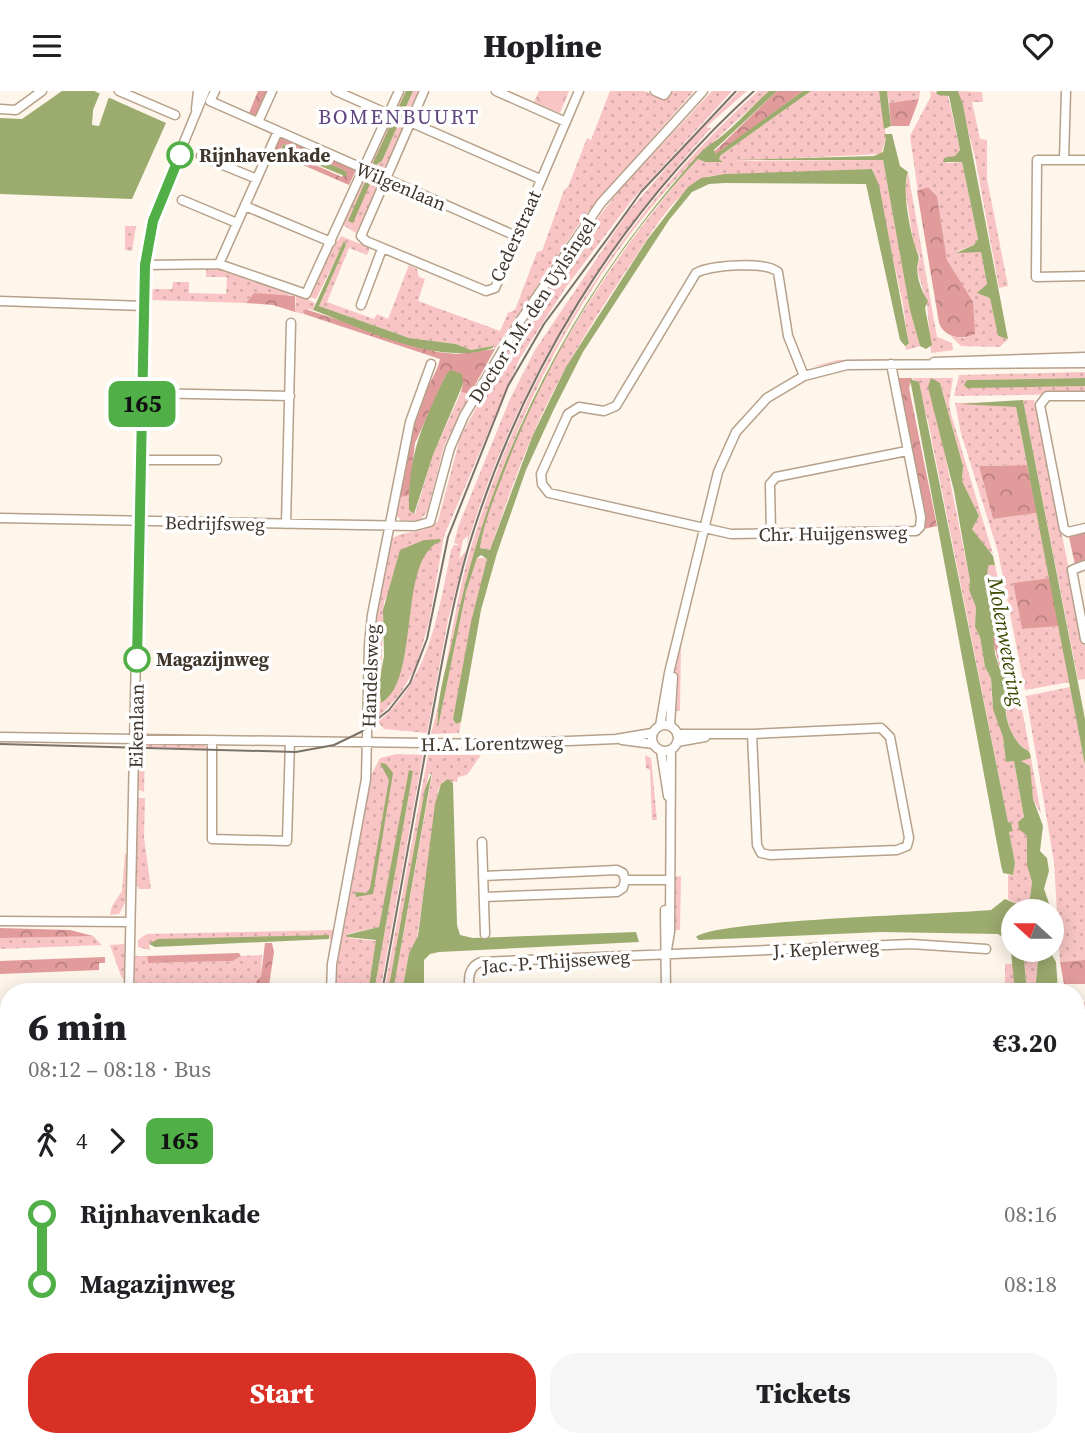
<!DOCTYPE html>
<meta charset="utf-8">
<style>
body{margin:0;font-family:"Source Serif 4",serif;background:#f6f6f6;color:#202124;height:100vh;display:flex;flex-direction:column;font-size:26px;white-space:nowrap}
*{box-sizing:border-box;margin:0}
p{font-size:23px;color:#757577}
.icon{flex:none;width:38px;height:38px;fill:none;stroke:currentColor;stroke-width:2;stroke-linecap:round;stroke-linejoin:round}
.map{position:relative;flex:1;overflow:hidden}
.side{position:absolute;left:0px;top:892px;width:1085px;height:464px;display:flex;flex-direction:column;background:#fff;border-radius:28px 28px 0 0;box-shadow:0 4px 18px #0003}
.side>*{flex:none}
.badge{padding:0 14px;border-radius:10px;font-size:24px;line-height:46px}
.needle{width:46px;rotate:291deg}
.tools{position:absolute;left:1001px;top:808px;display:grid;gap:14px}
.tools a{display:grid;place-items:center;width:63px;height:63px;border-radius:50%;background:#fff;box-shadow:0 4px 18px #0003;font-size:35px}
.map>.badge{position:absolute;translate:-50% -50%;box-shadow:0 0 0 4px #fff}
.legs{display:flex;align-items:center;gap:10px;height:77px;padding:0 28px;font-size:23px}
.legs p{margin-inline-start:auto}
.head{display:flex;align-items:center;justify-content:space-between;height:119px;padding:0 28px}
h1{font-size:38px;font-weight:800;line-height:52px}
.button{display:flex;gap:14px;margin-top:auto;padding:14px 28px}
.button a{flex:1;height:80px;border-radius:28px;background:#d93025;color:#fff;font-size:28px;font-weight:800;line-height:80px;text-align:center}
.button a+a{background:#f6f6f6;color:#202124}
ul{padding:0 28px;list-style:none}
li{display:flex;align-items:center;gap:24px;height:70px;font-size:26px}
li i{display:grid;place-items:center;width:10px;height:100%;margin:0 9px;background:currentColor}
li i::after{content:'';width:18px;height:18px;margin:-9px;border:5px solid;border-radius:50%;background:#fff}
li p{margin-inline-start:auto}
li:first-child i{background:linear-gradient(#0000 50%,currentColor 0)}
li:last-child i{background:linear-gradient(currentColor 50%,#0000 0)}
header{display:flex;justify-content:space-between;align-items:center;height:91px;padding:0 28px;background:#fff;font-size:32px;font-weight:800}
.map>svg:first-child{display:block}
</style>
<header><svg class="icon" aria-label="menu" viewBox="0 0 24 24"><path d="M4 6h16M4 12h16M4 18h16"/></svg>Hopline<svg class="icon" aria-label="heart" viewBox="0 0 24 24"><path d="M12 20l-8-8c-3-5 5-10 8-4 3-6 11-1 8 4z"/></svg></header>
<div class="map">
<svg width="1085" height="1356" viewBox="0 0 1085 1356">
<defs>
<pattern id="grass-dots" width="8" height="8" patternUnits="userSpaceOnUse" patternTransform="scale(1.75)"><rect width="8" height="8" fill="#f8c5c4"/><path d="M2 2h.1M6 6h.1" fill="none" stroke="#d6aaa9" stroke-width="1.8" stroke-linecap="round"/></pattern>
<pattern id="forest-crowns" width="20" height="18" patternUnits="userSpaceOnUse" patternTransform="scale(1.75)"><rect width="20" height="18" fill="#e19b9b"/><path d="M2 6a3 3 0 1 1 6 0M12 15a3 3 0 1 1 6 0" fill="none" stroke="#b87f7f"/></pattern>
<pattern id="park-crowns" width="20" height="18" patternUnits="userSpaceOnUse" patternTransform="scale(1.75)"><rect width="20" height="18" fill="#f8c5c4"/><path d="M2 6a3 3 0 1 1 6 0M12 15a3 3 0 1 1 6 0" fill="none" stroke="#d6aaa9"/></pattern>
</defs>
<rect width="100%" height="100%" fill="#fef5eb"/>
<path fill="url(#grass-dots)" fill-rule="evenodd" d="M403,0H406L374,72L376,74L382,70L413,0H420L383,83L369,75Z
M610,0H644L663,5L669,0H694L585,124L495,258L493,255L471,259L456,253L409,247L319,215L346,154L344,151L316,208L309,206L335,149L338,150L341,145L370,157L367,164L349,157L327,211L374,228L377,223L388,228L409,174L417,178L419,186L425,188L418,210L500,240L508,222L515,219L537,161L542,160L564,99L568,96L587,47L591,49Z
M712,0H732L632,109L566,196L520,267L444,445L429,531L416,576L400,603L377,628C360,596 383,487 390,449C406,437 424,445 438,430L460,347L506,261L574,158L622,96ZM437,448L438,451C406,470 411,540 403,573C399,587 388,599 380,611L384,511L411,455Z
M739,0H747L706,36L711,37C600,159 515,295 467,454L468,445L463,449L459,468L466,460L448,529L427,642L384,638L378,631C429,590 439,519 451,459L454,454H459L454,452L458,436L510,308L535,259L628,121L686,54Z
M758,0H769C738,29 706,56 677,87C539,238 466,437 438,636L466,501L477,467H487L453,628L456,633L461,631L459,642L431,643C447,585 452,524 468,466C519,288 620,123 758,0Z
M811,0H879L886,47L881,63L735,70L883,69L910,218L920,255L906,259L905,255L909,254L902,208L873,78L709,85C674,101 653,140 632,171C594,228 557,286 531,348C515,385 503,422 490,459L480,457C503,331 612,161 698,68L705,71H723L719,68L721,64Z
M887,0H920L919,8L889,12Z
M930,0L948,5L960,59L955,66L945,67L947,72L962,71L978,148L974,154L956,161H981L987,193L978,202L990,207L998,245L1008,248L1000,256L961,255L951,245L965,247L954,181L947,169L937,105L928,96L918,101L910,45L931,5Z
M958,0L982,1L983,11H972L980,48L987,49V88L1008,195L999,197L975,66Z
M908,81L937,246L952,252L953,259L931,262L927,212L917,179L920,165L914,154L905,98Z
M364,85L379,91V94L356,142L343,134Z
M125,135H136L132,160L125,159Z
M206,178H218L290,203L285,206L254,202L246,212L151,209V198H172L173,191H189V202L226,203L227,186H206Z
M296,203L315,212L313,219L308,218L304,223L295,221Z
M888,268L887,269L847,271L811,276L838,269Z
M1085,281V287L967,289L965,296L1085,295V303L954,305L959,284Z
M912,287H953L949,312L951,323L993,463L982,454L972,437L979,425L962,390L963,375L940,292L942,349L970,490L969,499L976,515L975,536L980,546L985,576L991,587L992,610L1003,646L1006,671L1014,670L1024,726L1018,731L1027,745L1029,758L1027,770L1032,791L1028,821H1019L1017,813L1008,808V784H1013L1015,772L1009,741L1013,739L1011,732L1008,731L928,330L915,289Z
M461,301L470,303L444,355L427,421L420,429L401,430L395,422L398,407L409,404V419L415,423L433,364Z
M1023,309H1034L1085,556V588L1078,589Z
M1015,311L1027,374L979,375L993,428L1037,422L1050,487L1013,492L1022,538L1059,535L1070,591L1025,599L998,461L961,342L955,312Z
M989,474H995L1008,539C995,527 981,489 989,474Z
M681,552L680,620H673L674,585Z
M1016,586L1030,661C1004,647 999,608 1016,586Z
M1070,596L1085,674V869L1060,871L1054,771L1026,605Z
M149,652L203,653L208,658L142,656Z
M142,659L145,661L144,701L137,698L138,662Z
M397,663L423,664L380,901H374L413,680L410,679L379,836L347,843L349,847L376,850L368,901H335L338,865L371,684L380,667Z
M428,664H481L467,684L458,686L457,691L444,690L438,699L417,848L409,862L402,901H393L432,684L429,682L390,894L388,901H384Z
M645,664L651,667L657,729H652L650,679L646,677Z
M1024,667H1031L1041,723L1033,708L1028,674L1021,670Z
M137,707H145L144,746L151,798H139L136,792Z
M125,763H129L125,812L119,823L110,824L112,815L122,800Z
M681,785L680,839H674V786Z
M334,839L331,852L329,844L149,853L150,859L138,856V849L147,843Z
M32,845H93L102,854L0,858V847Z
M124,853L126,891L121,885L110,854Z
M1023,859H1035L1038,869L1035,901H1027Z
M262,864L261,885L253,894L252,901H135V865H147L148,872L233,870L241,865Z
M1005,873H1013L1015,901H1005Z
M1076,911H1085V977L1076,976Z
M1085,978V1017H1076V979Z
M1085,1025V1055L1076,1056V1026Z
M1076,1079H1085V1115L1076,1102Z
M1076,1126L1085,1140V1194L1076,1182Z
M1076,1208L1085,1220V1250L1076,1246Z"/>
<path fill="url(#forest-crowns)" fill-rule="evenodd" d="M258,0H267L258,26L249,22Z
M777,0H803L726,57L717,63L714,61Z
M919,8L909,35H891L889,12Z
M278,46L356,79L349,94L273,61ZM283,53L286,54L346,80L342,86L284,60L281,58Z
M928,96L937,105L947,169L973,211L975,243C961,249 945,247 939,232L917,100Z
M254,202L295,205V221L273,214L246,212Z
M305,218L437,261L457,263L495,258L470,303L461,301L463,293L447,282L415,352L409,404L398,407C404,373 411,341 422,308C427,294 437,283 440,268L304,223Z
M896,287H912L909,297L937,435L924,438Z
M1027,374L1037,422L993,428L979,375Z
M1085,442V472L1075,474L1069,446Z
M1050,487L1059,535L1022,538L1013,492Z
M995,544L1007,549L1006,565L1016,586H1004L1001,581L992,547Z
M0,837L70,839L93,845L0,847Z
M265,852H272L274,861L268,901H252L253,894L261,885Z
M239,862L241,865L233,870L148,872L147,865Z
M105,866V872H99V879L0,883V870Z
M1085,869V893H1064L1060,871Z"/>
<path fill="url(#park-crowns)" d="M539,0H569L560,22L534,11Z"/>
<path fill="#f8c5c4" d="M0,949H9V970L0,971Z"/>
<path fill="#9cab6e" d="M62,0H94L166,32L132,108L0,103V27L22,28Z
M406,0H413L382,70L376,74L373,72Z
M769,0H777L714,59L716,63L803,0H811L721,64L719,68L723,71H705L698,68C616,155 549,264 506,376C496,402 484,430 480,457L490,459L532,346L566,276L647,149L688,96L701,87L725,83L872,78L879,94L909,253L905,255L900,249L866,93L724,92L709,93L692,101L669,129L583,261L554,318L526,379L497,462L481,519L461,631L456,633L453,628L471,531L487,468L481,464L477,467L466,501L438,636C436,605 449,568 455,538C492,359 578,196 702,60C708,54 716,50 723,44C739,31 753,14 769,0Z
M879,0H887L891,35L884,38Z
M938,0H958L963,14L1008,248L998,245L990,207L977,202L987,193L981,161L956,162L974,154L978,148L962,71H943L944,67L955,65L960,59L949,5L938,4L936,1Z
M884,43H892L900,75L908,81C901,98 911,147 918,163C920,168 917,173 917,179C918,190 922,201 928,210L925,217L932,254L926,258L920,255L910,219L883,69H735L874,65L883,61L886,47Z
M283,53L346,80L347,86L281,59Z
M365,91L370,93L353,132L348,130Z
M344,150L346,154L319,215L409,247L456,253L471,259L493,255V257C439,276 364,238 313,219Z
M451,279L462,283L463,293L433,364L414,423L409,419C408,362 423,332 447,282Z
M931,287L940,292L963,375L962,390L979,425L972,438L993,465L995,474H989C984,484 991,518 997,528C1002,535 1007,537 1009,546L1007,549L993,545L995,563L1002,584L1016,586C1000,606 1003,635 1021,655C1026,660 1030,658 1031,667L1021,670L1030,675L1033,708L1043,735L1040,760L1047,767L1049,780L1044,798L1052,821H1028L1032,791L1027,774V745L1019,738L1018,731L1024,726L1014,670L1006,671L1003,646L993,618L991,587L985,576L980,546L975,536L976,516L969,499L970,490L954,400L928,296Z
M1085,287V295L967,297L964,294L967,289Z
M910,288L919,291L1008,731L1011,732L1013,740L1009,741L1015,772L1013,784L1003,782L1001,774Z
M1023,309L1085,628V674L1016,316L960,313Z
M440,448L441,450C396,467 422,589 381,612L379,592L384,565L383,519L400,459L424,449Z
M380,672L386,673L393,682L373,803L356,806L355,801L367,802L370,797L389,689Z
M409,679L413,680L374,901H368L376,849L347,846L346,844L379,836Z
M432,681L393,901H388L425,698Z
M448,688L453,692L457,834L460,844L473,847L636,841L639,851L439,861L430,863L424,869V901H402L409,862L418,845L435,713L441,693Z
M1005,808L1017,813L1019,821H1013V859H1023L1027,901H1015L1010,851L998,843L881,841L699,849L696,846C714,829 948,823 991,819Z
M329,844V848L155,856L149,853L158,848Z
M1035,859H1049L1056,871L1058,899L1064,901H1035L1038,869Z
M1076,1102L1085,1115V1143L1076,1139Z
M1076,1182L1085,1194V1220L1076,1208Z
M330,1348H342L349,1352L419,1356H334Z"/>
<path fill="#fef5eb" d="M100,2L109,6L99,35L92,34L93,19Z"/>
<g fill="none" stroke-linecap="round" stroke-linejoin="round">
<g stroke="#b6a18a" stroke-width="11">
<path id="minor" d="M119,0L175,24
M215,0L210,10L516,145
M336,0L388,23
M424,0L361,145L366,150L486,200L495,197L579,0
M496,0L566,31
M655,0L664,4L667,0
M0,18L16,19L42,0
M196,18L198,0
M258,31L272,0
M410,31L540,88
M201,65L257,88
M1064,69L1066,0
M1085,69H1037L1036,186L1085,185
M182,109L237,132
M245,115L331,151
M219,173L278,40
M144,174L219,173L306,203L399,0
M0,210L144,215
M361,214L382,158
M934,271L1085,266
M804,285L788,245L778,181C765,170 710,174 696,182L616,315L604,320L579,316L568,323L541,383L542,393L549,402L731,443L916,440L920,436L921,426L891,273
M142,302L290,305
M1085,305H1047L1040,314L1064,438L1068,441L1085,437
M141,369H217
M0,427L415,435L430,431L450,357L464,325L520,230L601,112L703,0
M286,433L291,232
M771,444L770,393L776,386L907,360
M1085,474L1072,479L1085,548
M652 647a13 13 0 1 1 26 0a13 13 0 1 1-26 0Z
M660,635L669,582L718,381L736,341L767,307L804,285L847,274L1085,272
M670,635L673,586
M677,643H752L757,754L761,762L770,764L897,759L907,755L909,747L890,646L881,637L752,643
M0,646L494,653L616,648L652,642
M212,649V748L287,750L290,651
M622,649L653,653
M677,651L705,646
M661,660L668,705
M482,751L485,843
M484,785L617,779L623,782L625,789H668
M484,806L617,801L623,797L625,789
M665,819L666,901
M0,830L130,831
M666,864L670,841L671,659
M129,901L144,174L159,112L205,0
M331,901L332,873L366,688L369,554L372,524L410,331L431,273
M469,901C469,889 467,876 481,871L911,853L986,858
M0,1043H9
M1076,1250L1085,1255
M583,1348L594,1356
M767,1356L786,1348"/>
</g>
<use href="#minor" stroke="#fff" stroke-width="8"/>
<path stroke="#7b7269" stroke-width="2" d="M602,155L641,101L736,0
M0,653L296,661L334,654L361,641L389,619L410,592L427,548L448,446L508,295L544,233L607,148
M382,901C398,813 414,724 430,636C441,577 451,518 467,461C519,285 618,123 754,0
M299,1356L301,1348"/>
</g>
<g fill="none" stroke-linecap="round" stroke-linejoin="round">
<g stroke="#fff" stroke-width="16">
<path id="line-1" d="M137,568L145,174L153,130L180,64"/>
</g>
<use href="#line-1" stroke="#50af46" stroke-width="10"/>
</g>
<g fill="#fff" stroke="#50af46" stroke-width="3.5">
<circle cx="180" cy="64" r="12"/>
<circle cx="137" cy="568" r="12"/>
</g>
<g text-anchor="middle" stroke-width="7" stroke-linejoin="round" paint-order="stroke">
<g font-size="19" font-weight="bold" fill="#3f362d" stroke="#fff" text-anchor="start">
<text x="199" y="71">Rijnhavenkade</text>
<text x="156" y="575">Magazijnweg</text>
</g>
<g font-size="19" fill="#3f362d" stroke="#fff">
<text transform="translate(401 95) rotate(23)" y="7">Wilgenlaan</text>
<text transform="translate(515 145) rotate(-66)" y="7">Cederstraat</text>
<text transform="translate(532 219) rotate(-57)" y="7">Doctor J.M. den Uylsingel</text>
<text transform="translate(215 432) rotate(1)" y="7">Bedrijfsweg</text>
<text transform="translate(833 442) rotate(-1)" y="7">Chr. Huijgensweg</text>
<text transform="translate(370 585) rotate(-88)" y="7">Handelsweg</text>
<text transform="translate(136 635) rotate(-89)" y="7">Eikenlaan</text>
<text transform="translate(492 652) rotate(-1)" y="7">H.A. Lorentzweg</text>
<text transform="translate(826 857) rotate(-3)" y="7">J. Keplerweg</text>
<text transform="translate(556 870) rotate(-4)" y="7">Jac. P. Thijsseweg</text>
</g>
<g font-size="21" letter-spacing="2" fill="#614682" stroke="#fff">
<text x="399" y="33">BOMENBUURT</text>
</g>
<g font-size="21" font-style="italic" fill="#3c4900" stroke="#fff">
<text transform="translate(1006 551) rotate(80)" y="7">Molenwetering</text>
</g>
</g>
</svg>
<div class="tools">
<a><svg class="needle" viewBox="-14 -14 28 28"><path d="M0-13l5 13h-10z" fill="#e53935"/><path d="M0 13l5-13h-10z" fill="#757577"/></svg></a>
</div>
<b class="badge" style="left:142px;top:313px;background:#50af46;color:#111">165</b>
<section class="side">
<div class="head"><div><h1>6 min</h1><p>08:12 – 08:18 · Bus</p></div><b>€3.20</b></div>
<div class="legs"><svg class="icon" aria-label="walk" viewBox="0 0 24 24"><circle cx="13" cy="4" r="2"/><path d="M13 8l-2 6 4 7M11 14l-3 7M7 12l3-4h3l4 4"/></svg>4<svg class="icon" aria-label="forward" viewBox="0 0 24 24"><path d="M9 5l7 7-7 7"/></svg><b class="badge" style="background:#50af46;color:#111">165</b></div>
<ul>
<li><i style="color:#50af46"></i><b>Rijnhavenkade</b><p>08:16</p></li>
<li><i style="color:#50af46"></i><b>Magazijnweg</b><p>08:18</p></li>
</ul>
<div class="button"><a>Start</a><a>Tickets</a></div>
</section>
</div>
